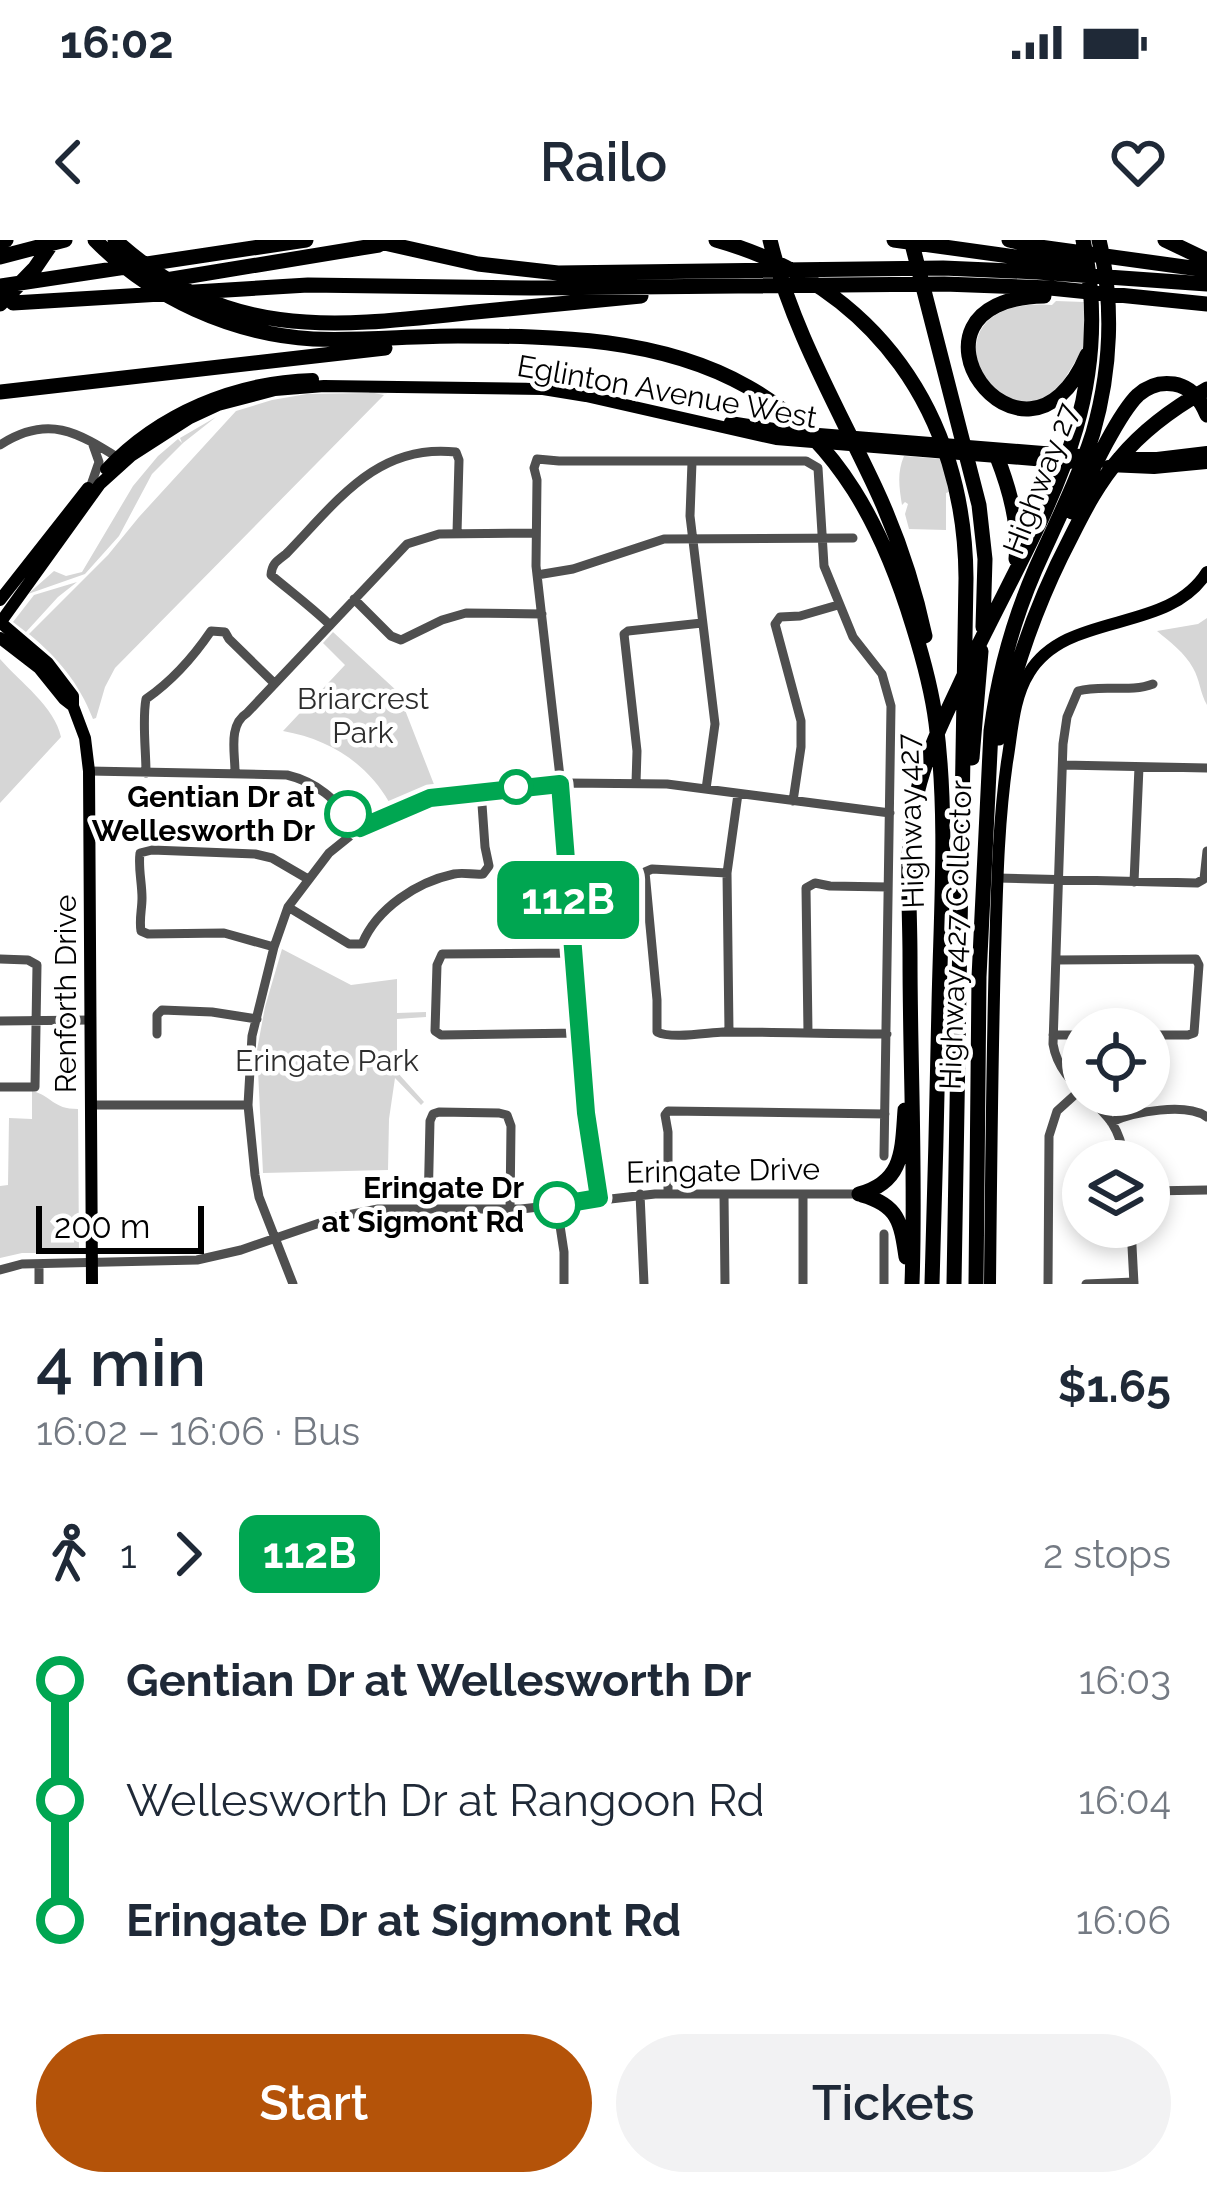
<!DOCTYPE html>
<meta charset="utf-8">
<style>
body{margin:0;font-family:Raleway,sans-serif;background:#f2f2f3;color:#1f2937;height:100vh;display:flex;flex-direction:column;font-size:45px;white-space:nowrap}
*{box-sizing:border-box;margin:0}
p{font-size:39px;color:#747a83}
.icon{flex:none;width:66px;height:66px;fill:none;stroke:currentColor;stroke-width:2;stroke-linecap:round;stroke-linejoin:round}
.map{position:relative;height:1044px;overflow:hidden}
.drawer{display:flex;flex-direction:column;background:#fff;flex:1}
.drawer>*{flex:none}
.badge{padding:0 24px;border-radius:18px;font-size:42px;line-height:78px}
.tools{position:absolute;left:1062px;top:768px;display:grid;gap:24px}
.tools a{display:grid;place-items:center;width:108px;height:108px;border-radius:50%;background:#fff;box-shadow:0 6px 18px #0003;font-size:60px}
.scale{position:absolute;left:36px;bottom:30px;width:168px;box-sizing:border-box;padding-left:12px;border:6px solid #000;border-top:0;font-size:33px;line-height:42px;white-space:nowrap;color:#000;-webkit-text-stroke:9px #fff;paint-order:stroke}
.map>.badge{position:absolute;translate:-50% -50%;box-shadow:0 0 0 6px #fff}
.legs{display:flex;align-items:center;gap:18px;height:132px;padding:0 36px;font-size:39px}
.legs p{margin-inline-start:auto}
.headline{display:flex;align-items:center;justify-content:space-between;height:204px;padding:0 36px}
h1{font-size:66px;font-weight:600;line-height:90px}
.primary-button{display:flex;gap:24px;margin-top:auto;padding:24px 36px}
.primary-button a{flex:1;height:138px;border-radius:72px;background:#b45309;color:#fff;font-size:48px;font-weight:600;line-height:138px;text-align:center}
.primary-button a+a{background:#f2f2f3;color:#1f2937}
ul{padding:0 36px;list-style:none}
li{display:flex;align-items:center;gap:42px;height:120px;font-size:45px}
li i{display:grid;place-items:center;width:18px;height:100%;margin:0 15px;background:currentColor}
li i::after{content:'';width:30px;height:30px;margin:-15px;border:9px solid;border-radius:50%;background:#fff}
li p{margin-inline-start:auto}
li:first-child i{background:linear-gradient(#0000 50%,currentColor 0)}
li:last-child i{background:linear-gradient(currentColor 50%,#0000 0)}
.status{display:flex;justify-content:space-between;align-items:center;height:84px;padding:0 60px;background:#fff;direction:ltr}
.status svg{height:33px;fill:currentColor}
header{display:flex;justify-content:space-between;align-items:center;height:156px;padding:0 36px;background:#fff;font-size:54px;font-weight:600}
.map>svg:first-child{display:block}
</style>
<div class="status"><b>16:02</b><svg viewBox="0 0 49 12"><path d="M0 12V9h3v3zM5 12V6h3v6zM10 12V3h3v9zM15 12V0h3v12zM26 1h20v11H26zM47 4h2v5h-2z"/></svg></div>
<header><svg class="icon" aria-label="back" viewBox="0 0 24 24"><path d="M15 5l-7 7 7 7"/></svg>Railo<svg class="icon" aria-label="heart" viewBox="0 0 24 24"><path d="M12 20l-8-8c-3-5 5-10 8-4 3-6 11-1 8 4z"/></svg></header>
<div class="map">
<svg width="1207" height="1044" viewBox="0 0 1207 1044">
<rect width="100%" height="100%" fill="#fff"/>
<path fill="#d6d6d6" d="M1056,61L1084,62V107L1056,153L1030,164L1001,158C994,149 982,138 977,126C975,121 975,113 976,107C979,70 1021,62 1052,65Z
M370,151L388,154L374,153L384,155L115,428L105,447L96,478L93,479C79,443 58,418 29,394L108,315L139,277L236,171L272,160L307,154L369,153Z
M216,177L183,203L152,234L119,296L85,334L28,354L54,331L66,336L82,332L133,246L158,216L178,199L182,203L180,198Z
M904,216L942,219L949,252L946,253V290L909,289L905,274L908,264L905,262L902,265C899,247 897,232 904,216Z
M77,342L58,357L26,392L13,382L34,355Z
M1207,378V465C1200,453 1200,440 1193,428C1185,413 1170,402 1157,391L1198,384Z
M333,392L398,452L435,547L389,562C366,522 328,499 283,491L345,425L323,403Z
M0,419C20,442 55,467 61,497L0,563Z
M282,709L351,745L397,739V773L426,772V777L397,779V832L424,862L421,865L395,838L389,879L388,930L263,933L257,810L265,767Z
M32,851C53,856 52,869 78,869L79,1013H22L0,1018V946L8,945L9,878L32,879Z"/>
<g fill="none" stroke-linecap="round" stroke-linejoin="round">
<path stroke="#4f4f4f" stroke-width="9" d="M0,205C48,174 77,192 120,219
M692,222L690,276L715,484L706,549
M91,245L99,222L93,205
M537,335L573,329L664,299L853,298
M354,359L391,396L401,400L442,380L466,373L542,374
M329,384C310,366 290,351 271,335C272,323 277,321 286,314C336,263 376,203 456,212L459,220L457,293
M1063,525L1207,528
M89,531L287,535C321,543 337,563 360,588
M235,532C235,512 228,485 247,473L407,304L439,294L536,293
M146,533C146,510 142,480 146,459C172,441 194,416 211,391L225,392L229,399L274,443
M636,543L637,511L624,394L628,391L702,383
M793,561L801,507V481L775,384L780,377L800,376L838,365
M727,633L652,629L645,632L657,760V792C671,799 705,793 723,792C777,792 832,794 887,794
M997,638L1197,643L1204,639L1207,611
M1134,642L1139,527
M288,667L349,704H362C377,668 417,642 454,634C464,632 473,635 483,634L489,626L485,607L481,550
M274,707L224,693L148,694L141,691C139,679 142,670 142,658C142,642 138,628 140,613L152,610L255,614L272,618L308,639
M573,713L442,714L437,725L435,791L441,795L580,793
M0,719L28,720L37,725L35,847H0
M1057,720L1196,719L1199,725L1194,793L1188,795H1149
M0,781L90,780
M729,792L727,633L738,554
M808,793L806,648L815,643L830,646L888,647
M157,794V775L162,770L212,772L257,779
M1053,795H1083
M91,865H248
M1111,882C1134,872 1186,862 1207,877
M1125,921C1123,908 1119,894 1112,883C1092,855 1059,841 1053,804L1063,504L1067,477L1078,451C1102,444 1130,453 1153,444
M1149,951L1207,950
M668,953V892L665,875L668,871L885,874
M640,954L644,1044
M724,954L725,1044
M599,958L586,873L560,537L536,326L537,240L534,228L537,219L559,221H806L818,228L824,326L853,397L882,434L891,466L884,916
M557,966L564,1012V1044
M428,969L430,881L433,874L439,872L499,873L507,875L511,886L510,969
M1131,987L1134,1044
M39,1024V1044
M0,1030L22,1024L197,1020L241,1010L337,977L378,969H521L655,954H859
M293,1044L259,957L255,935L248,865L252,796L274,707L288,667L329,613L360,588L429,558L567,543L667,544L890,573
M803,1044V954
M884,1044V994
M1048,1044L1049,896L1057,871L1078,852
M1086,1044L1134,1042"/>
<path stroke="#000" stroke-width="12" d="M730,182L794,192L1092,216
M1119,218H1157L1207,212
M1108,226L1154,228L1207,223
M106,229C159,173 235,141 313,139
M0,360L88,248
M0,382L48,423L73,456V466L85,498L89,531L92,1044
M0,383L100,244L131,216L190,178L218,165L275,150L324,146L543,149L586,156L776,199L1070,223
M0,398L39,428L64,459L73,466
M990,1044C991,934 992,824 995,714C997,650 998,585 1007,522C1012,494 1013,458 1029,433C1067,370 1168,395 1207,332"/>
<path stroke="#000" stroke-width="15" d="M95,0C152,58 232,94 313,99C361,101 409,96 458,96C556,96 660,97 748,147C839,198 884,291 913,386C923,418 932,451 936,483C948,575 941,671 939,764C937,857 935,951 932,1044
M115,0C225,100 329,88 465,73C524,67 583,62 641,56
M371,0L478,24L558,33L943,28L1037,32L1207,44
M716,0C875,45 965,174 966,338L954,1044
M770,0C791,87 837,166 875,247C897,294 914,345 925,396
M894,0L1074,25
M911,0L979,265L985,319L983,387
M1009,0L1040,7L1207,30
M1165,0L1207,20
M0,2L6,0
M0,17L65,0
M166,40L379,5
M0,46L306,0
M1044,56C880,60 1024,263 1087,115
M13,63L308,45L531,48L944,44L1050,48L1207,64
M0,64L35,28L54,0
M0,152L385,108
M997,217C1010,250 1020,285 1016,319
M1072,272C1086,243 1117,175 1138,155C1148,146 1161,142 1174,144C1191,147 1201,160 1207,175
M999,498C1014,427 1037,362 1071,297C1085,269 1099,242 1120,218C1144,189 1175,167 1207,149
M972,518L981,411
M859,954C904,942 902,910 905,870
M862,955C898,965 901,982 906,1017
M912,1044C916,935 910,826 910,717C910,666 905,613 915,563C923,521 942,482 960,444C1029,293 1121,175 1083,0
M976,1044L979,737L991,491C998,436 1013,381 1035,330C1055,285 1078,240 1093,193C1111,130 1114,63 1099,0"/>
</g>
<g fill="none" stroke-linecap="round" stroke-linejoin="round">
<g stroke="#fff" stroke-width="27">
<path id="line-1" d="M348,574L360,588L430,558L560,544L586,873L599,958L557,965"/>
</g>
<use href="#line-1" stroke="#00a651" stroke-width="18"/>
</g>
<g fill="#fff" stroke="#00a651" stroke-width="6">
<circle cx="516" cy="547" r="15"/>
<circle cx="348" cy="574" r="21"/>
<circle cx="557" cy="965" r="21"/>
</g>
<g text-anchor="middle" stroke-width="9" stroke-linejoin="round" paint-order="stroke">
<g font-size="30" fill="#000" stroke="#fff">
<text transform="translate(667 152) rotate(10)" y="10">Eglinton Avenue West</text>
<text transform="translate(1041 239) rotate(-69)" y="10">Highway 27</text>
<text transform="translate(911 581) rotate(-92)" y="10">Highway 427</text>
<text transform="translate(956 695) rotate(-88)" y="10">Highway 427 Collector</text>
<text transform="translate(66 754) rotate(-90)" y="10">Renforth Drive</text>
<text transform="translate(723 931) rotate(-1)" y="10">Eringate Drive</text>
</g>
<g font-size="30" fill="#2d2d2d" stroke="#fff">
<text x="363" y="469">Briarcrest<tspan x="363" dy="34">Park</tspan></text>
<text x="327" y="831">Eringate Park</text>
</g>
<g font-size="30" font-weight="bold" fill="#000" stroke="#fff" text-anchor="end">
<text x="315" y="567">Gentian Dr at<tspan x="315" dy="34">Wellesworth Dr</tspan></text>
<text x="524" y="958">Eringate Dr<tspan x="524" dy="34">at Sigmont Rd</tspan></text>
</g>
</g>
</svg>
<div class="tools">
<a><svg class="icon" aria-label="locate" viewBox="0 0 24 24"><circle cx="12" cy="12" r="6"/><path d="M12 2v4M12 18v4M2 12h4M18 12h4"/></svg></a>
<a><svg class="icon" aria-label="layers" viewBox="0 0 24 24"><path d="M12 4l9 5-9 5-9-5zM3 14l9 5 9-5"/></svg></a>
</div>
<div class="scale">200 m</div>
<b class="badge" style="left:568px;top:660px;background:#00a651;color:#fff">112B</b>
</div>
<section class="drawer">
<div class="headline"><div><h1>4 min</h1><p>16:02 – 16:06 · Bus</p></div><b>$1.65</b></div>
<div class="legs"><svg class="icon" aria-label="walk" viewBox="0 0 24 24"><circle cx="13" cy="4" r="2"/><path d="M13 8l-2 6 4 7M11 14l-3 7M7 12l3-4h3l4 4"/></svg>1<svg class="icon" aria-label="forward" viewBox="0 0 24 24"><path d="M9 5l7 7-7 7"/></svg><b class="badge" style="background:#00a651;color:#fff">112B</b><p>2 stops</p></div>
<ul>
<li><i style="color:#00a651"></i><b>Gentian Dr at Wellesworth Dr</b><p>16:03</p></li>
<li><i style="color:#00a651"></i><span>Wellesworth Dr at Rangoon Rd</span><p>16:04</p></li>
<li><i style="color:#00a651"></i><b>Eringate Dr at Sigmont Rd</b><p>16:06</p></li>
</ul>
<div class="primary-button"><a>Start</a><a>Tickets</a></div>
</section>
